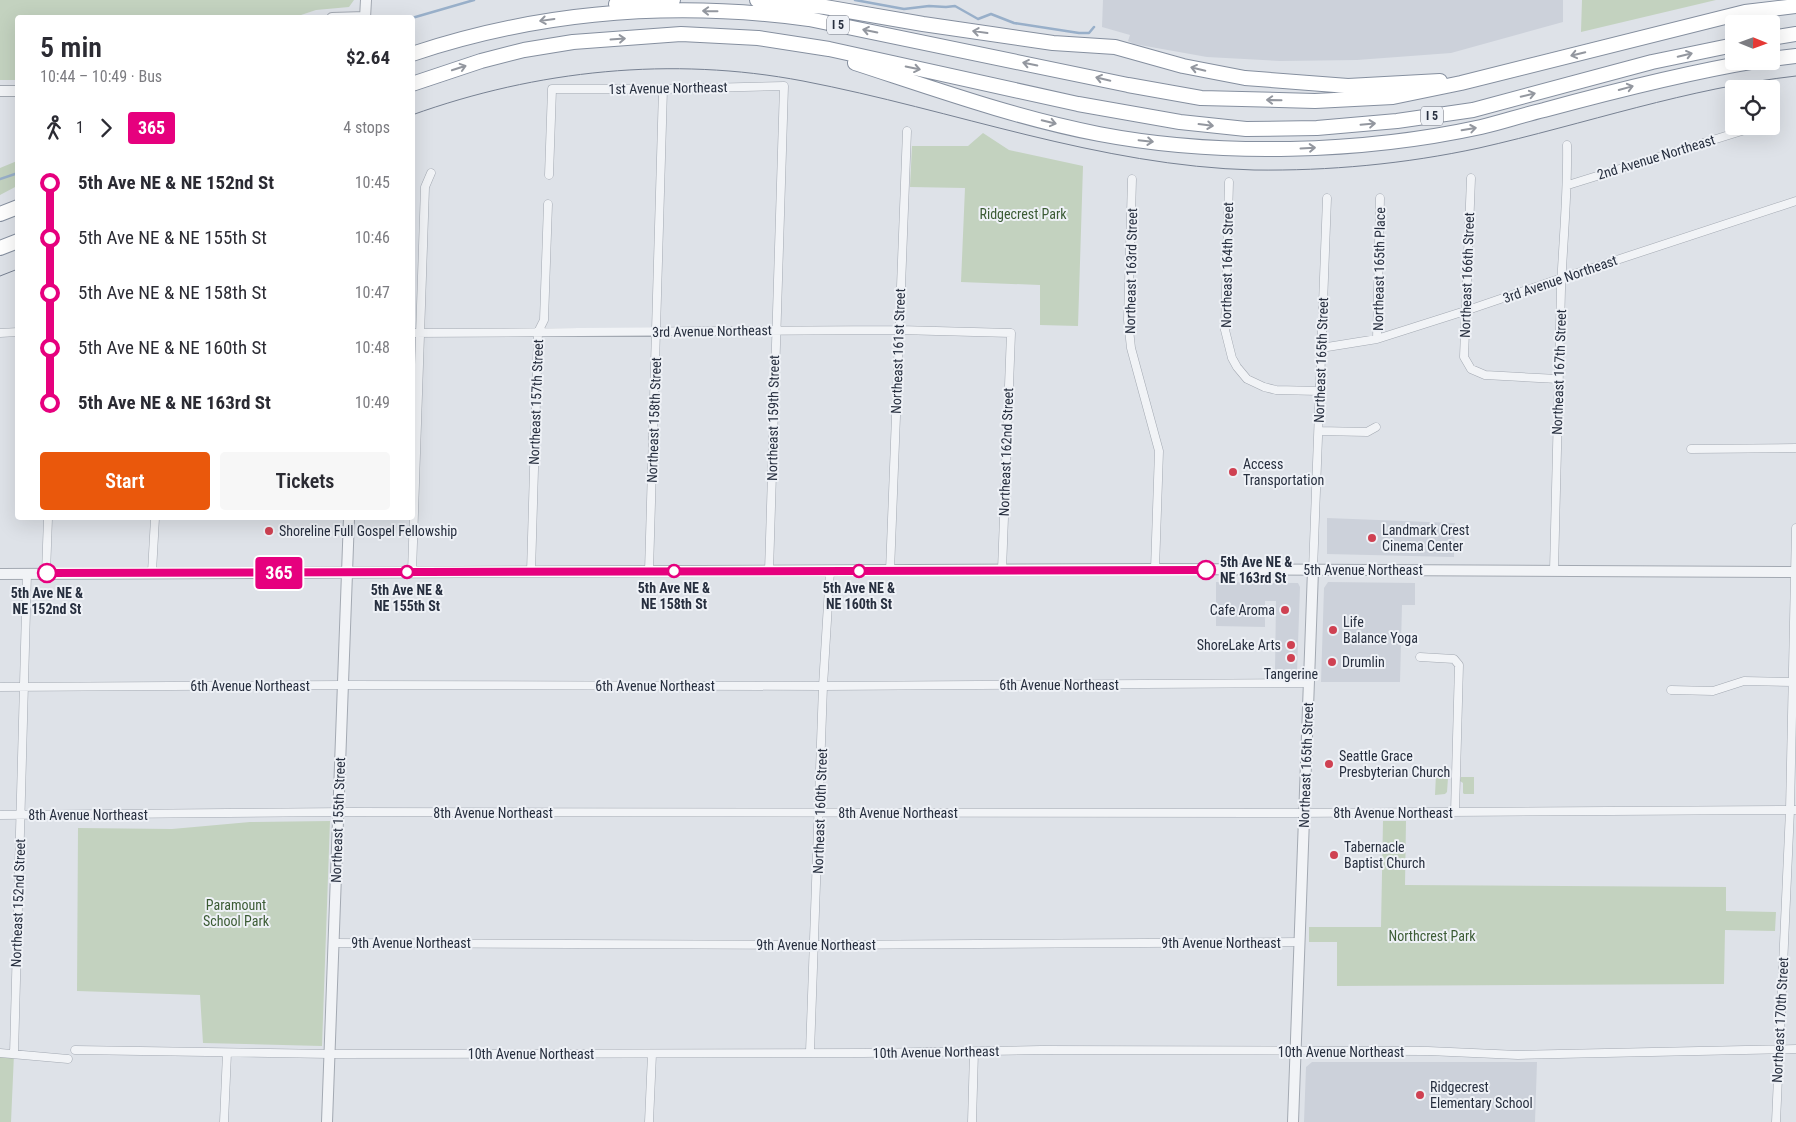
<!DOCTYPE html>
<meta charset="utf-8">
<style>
body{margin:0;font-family:"Roboto Condensed",sans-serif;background:#f7f7f7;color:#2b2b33;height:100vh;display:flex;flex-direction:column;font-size:19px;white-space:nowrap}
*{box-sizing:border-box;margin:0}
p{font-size:16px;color:#7c7c81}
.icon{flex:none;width:28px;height:28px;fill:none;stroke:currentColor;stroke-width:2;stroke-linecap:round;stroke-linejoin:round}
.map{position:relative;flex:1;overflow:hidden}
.details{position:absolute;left:15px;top:15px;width:400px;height:505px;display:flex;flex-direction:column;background:#fff;border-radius:5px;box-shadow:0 5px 20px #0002}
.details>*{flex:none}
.badge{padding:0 10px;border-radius:4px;font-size:18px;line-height:32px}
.needle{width:32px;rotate:91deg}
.tools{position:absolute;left:1725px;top:15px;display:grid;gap:10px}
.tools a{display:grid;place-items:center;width:55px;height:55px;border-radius:5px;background:#fff;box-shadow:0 5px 20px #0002;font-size:25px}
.map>.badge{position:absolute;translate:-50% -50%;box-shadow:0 0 0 2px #fff}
.legs{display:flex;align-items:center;gap:8px;height:55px;padding:0 25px;font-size:16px}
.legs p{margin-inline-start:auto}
.headline{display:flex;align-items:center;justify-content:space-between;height:85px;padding:0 25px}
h1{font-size:28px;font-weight:600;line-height:38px}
.cta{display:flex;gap:10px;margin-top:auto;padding:10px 25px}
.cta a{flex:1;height:58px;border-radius:5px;background:#ea580c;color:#fff;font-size:20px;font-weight:600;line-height:58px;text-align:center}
.cta a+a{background:#f7f7f7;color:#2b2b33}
ul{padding:0 25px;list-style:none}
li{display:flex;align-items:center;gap:18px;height:55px;font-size:19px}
li i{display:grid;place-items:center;width:8px;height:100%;margin:0 6px;background:currentColor}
li i::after{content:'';width:12px;height:12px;margin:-6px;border:4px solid;border-radius:50%;background:#fff}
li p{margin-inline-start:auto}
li:first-child i{background:linear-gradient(#0000 50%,currentColor 0)}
li:last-child i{background:linear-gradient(currentColor 50%,#0000 0)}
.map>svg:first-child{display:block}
</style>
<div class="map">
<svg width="1796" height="1122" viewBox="0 0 1796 1122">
<rect width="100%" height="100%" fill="#dee2e8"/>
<path fill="#ccd1da" d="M1103,0H1563V22L1451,53L1357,60L1280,61L1207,57L1134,44L1128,41L1130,35L1102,27Z
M1327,518L1455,523L1454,557L1327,554Z
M1216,582L1298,583L1300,587L1297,672H1275L1276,601H1265V627L1216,626Z
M1328,582L1415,583V605H1402L1400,682H1321L1324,588Z
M1312,1062H1537L1535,1122H1304L1306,1067Z"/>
<path fill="#c3d2bf" d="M0,0H354L349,7L316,10L295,17L18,18L17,80H0Z
M1582,0H1716L1581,32Z
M983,133L1009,150L1083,166L1078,326L1040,325V285L961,282L965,188L910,187L912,146H968Z
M17,161V186L0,195V168Z
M1436,774L1450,775V778H1448L1447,792L1445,794L1435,795Z
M1461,777H1474V794H1464L1463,793V783L1460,781Z
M330,821L322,1046L203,1043L200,995L77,991L78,828L172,829L250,822Z
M1383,821H1406L1405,885L1726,887V911L1776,912L1775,931L1725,930L1724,984L1337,986V942H1309V927H1381Z
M0,1053L14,1054L11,1122H0Z"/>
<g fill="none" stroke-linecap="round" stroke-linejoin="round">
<path stroke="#98afc9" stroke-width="2.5" d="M855,0L904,9L929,6L946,7L955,6L978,19L991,14L1014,23L1079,33H1089L1094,27
M412,18L474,0
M0,179L18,173"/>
<g stroke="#a3a9b2" stroke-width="9">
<path id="minor" d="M549,175L552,89H663L784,86L769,571
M1471,178L1464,357L1471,369L1485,375L1558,379
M1132,179L1128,320L1131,348L1159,451L1155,569
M1229,182L1225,330L1232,358L1237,367L1247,379L1264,387L1276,390L1319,391
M1568,185L1745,130
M0,333L18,332
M412,333L899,330L1011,333L1002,570
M1377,339L1380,198
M1321,348L1377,339L1465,311L1562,278L1796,201
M1319,431L1367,432L1376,427
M1691,449L1796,448
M1313,570L1327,198
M1554,570C1556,477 1558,383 1561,289C1563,241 1568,193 1567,145
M649,571L663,89
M890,571L907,131
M152,572L155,518
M412,572L425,187L431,173
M531,572L538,332L544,320L548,204
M46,573L48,518
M1420,657L1454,659L1459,665L1455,812
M0,687L342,685L823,686L1309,683
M1671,690L1713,691L1744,681L1792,682
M0,815L349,812L1293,813L1796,810
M333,943L815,945L1300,942
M75,1050L330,1054L864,1053L1041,1050L1428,1051L1518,1055L1796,1049
M810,1052L823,686L830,571
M0,1053L68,1059
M14,1054L27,573
M224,1122L227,1053
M649,1122L652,1054
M972,1122L974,1052
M1776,1122L1790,810L1796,528"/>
</g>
<g stroke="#a3a9b2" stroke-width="12">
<path id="tertiary" d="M332,18L365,17
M365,18L366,0
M0,91H18
M0,574L1155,569L1796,572
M327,1122L349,518
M1293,1122L1313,570"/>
</g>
<g stroke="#858f9f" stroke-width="16">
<path id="motorway" d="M757,0L825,7L923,24L1053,43L1115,47L1183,66L1245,78L1348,86L1440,81
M616,4L673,0
M1771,38L1796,34
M412,54C541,11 676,1 809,19L1128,85L1201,98L1315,101L1393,97L1461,83L1745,12L1796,6
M1771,59L1796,56
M855,63C935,89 1016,118 1099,134C1219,157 1362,153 1481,127C1502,122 1523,115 1544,110C1614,91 1684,73 1756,61
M412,84L481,61L524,50L573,42L681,34L720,36L758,38L829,49L1078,104L1180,122L1246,129L1317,128L1397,121L1473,110L1652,62L1734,45
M0,214L18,207
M0,248L18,241"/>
</g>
<use href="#minor" stroke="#f1f3f6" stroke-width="8"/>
<use href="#tertiary" stroke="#f1f3f6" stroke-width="10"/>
<use href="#motorway" stroke="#fff" stroke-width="14"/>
<path stroke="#778192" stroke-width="1" d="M412,115C537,70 672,56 803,81C954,110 1099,166 1254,170C1329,171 1405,164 1479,148C1585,124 1688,88 1796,76
M0,276L18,269"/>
</g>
<defs><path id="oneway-shaft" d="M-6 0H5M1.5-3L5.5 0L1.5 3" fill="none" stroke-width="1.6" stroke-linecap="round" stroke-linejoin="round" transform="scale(1.25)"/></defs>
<g stroke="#93979f">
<use href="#oneway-shaft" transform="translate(710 11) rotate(-179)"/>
<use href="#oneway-shaft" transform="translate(547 20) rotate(172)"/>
<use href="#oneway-shaft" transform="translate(870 31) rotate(-168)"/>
<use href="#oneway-shaft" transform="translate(980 32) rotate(-172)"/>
<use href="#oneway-shaft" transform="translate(618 39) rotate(-4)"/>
<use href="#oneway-shaft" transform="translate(1578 54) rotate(166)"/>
<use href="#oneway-shaft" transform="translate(1685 55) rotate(-13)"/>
<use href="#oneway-shaft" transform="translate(1030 64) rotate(-168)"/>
<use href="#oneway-shaft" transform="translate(459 68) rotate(-18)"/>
<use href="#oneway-shaft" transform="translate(913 68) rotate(12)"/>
<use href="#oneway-shaft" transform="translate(1198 69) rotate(-167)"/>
<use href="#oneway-shaft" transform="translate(1103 79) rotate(-167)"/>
<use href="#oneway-shaft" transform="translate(1626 88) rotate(-15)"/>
<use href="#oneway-shaft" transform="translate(1528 95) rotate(-14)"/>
<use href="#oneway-shaft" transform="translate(1274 100) rotate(-179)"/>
<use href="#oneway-shaft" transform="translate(1049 122) rotate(14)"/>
<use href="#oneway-shaft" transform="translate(1368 124) rotate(-5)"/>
<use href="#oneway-shaft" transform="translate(1206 125) rotate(7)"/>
<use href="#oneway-shaft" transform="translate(1469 129) rotate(-9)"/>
<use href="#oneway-shaft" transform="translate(1146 141) rotate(6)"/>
<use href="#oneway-shaft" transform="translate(1308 148) rotate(-3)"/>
</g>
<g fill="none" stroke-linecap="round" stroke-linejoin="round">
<g stroke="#fff" stroke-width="11">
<path id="line-1" d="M47,573L1206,570"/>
</g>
<use href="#line-1" stroke="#e6007e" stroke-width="8"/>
</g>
<g fill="#cf4152" stroke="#eef1f6" stroke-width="2">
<circle cx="1233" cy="472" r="5"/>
<circle cx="269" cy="531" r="5"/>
<circle cx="1372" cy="538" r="5"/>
<circle cx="1285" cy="610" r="5"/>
<circle cx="1333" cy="630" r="5"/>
<circle cx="1291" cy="645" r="5"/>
<circle cx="1291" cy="658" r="5"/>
<circle cx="1332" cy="662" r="5"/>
<circle cx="1329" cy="764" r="5"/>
<circle cx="1334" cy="855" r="5"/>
<circle cx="1420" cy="1095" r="5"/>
</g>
<g fill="#fff" stroke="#e6007e" stroke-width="2.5">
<circle cx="1206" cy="570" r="9"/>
<circle cx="674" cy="571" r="6"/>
<circle cx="859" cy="571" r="6"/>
<circle cx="407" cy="572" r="6"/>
<circle cx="47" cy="573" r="9"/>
</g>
<g text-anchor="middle" stroke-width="4" stroke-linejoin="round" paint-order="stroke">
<g fill="#eef1f6" stroke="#636976" stroke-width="1">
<rect x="827" y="15.5" width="22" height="19" rx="4"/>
<rect x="1421" y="106.5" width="22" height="19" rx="4"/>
</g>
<g font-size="12" font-weight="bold" fill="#272f3f">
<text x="838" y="29">I 5</text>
<text x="1432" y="120">I 5</text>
</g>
<g font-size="14" fill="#272f3f" stroke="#eef1f6">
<text transform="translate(668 88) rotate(-1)" y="5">1st Avenue Northeast</text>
<text transform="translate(1656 157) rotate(-17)" y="5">2nd Avenue Northeast</text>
<text transform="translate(1227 265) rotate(-89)" y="5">Northeast 164th Street</text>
<text transform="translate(1379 269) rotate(-89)" y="5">Northeast 165th Place</text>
<text transform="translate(1131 271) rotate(-89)" y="5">Northeast 163rd Street</text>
<text transform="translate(1467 275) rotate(-88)" y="5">Northeast 166th Street</text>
<text transform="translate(1560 279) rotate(-19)" y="5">3rd Avenue Northeast</text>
<text transform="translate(712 331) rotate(-1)" y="5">3rd Avenue Northeast</text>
<text transform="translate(898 351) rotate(-88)" y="5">Northeast 161st Street</text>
<text transform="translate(1321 360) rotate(-88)" y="5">Northeast 165th Street</text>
<text transform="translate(1559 372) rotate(-88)" y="5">Northeast 167th Street</text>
<text transform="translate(536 402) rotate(-88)" y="5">Northeast 157th Street</text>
<text transform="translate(773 418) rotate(-89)" y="5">Northeast 159th Street</text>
<text transform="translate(654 420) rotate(-88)" y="5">Northeast 158th Street</text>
<text transform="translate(1006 452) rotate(-88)" y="5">Northeast 162nd Street</text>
<text x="1363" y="575">5th Avenue Northeast</text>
<text x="1059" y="690">6th Avenue Northeast</text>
<text x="250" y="691">6th Avenue Northeast</text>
<text x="655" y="691">6th Avenue Northeast</text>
<text transform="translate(1306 765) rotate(-88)" y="5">Northeast 165th Street</text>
<text transform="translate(820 811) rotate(-88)" y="5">Northeast 160th Street</text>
<text x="493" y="818">8th Avenue Northeast</text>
<text x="898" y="818">8th Avenue Northeast</text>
<text x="1393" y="818">8th Avenue Northeast</text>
<text x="88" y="820">8th Avenue Northeast</text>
<text transform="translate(338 820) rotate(-88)" y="5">Northeast 155th Street</text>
<text transform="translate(18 903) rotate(-88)" y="5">Northeast 152nd Street</text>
<text x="411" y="948">9th Avenue Northeast</text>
<text x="1221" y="948">9th Avenue Northeast</text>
<text x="816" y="950">9th Avenue Northeast</text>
<text transform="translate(1780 1020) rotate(-87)" y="5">Northeast 170th Street</text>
<text transform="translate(936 1052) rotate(-1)" y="5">10th Avenue Northeast</text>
<text x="1341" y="1057">10th Avenue Northeast</text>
<text x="531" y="1059">10th Avenue Northeast</text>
</g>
<g font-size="14" fill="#3b5b34" stroke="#eef1f6">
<text x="1023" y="219">Ridgecrest Park</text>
<text x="236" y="910">Paramount<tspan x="236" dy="16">School Park</tspan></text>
<text x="1432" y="941">Northcrest Park</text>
</g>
<g font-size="14" fill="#272f3f" stroke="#eef1f6" text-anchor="start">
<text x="1243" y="469">Access<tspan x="1243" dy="16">Transportation</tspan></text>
<text x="1382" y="535">Landmark Crest<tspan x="1382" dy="16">Cinema Center</tspan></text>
<text x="279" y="536">Shoreline Full Gospel Fellowship</text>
<text x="1275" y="615" text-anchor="end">Cafe Aroma</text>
<text x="1343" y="627">Life<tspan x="1343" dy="16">Balance Yoga</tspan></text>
<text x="1281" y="650" text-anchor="end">ShoreLake Arts</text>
<text x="1342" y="667">Drumlin</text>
<text x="1291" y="679" text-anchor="middle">Tangerine</text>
<text x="1339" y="761">Seattle Grace<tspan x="1339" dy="16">Presbyterian Church</tspan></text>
<text x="1344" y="852">Tabernacle<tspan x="1344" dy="16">Baptist Church</tspan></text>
<text x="1430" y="1092">Ridgecrest<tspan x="1430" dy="16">Elementary School</tspan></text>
</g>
<g font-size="14" font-weight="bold" fill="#272f3f" stroke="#eef1f6">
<text x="1220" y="567" text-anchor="start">5th Ave NE &amp;<tspan x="1220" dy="16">NE 163rd St</tspan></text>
<text x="674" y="593">5th Ave NE &amp;<tspan x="674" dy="16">NE 158th St</tspan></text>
<text x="859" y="593">5th Ave NE &amp;<tspan x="859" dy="16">NE 160th St</tspan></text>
<text x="407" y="595">5th Ave NE &amp;<tspan x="407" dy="16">NE 155th St</tspan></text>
<text x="47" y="598">5th Ave NE &amp;<tspan x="47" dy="16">NE 152nd St</tspan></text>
</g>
</g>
</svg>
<div class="tools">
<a><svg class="needle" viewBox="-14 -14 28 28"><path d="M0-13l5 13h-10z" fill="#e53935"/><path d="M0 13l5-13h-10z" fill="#7c7c81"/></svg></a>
<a><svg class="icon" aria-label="locate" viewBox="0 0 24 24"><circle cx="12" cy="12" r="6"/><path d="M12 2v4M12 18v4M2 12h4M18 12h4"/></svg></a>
</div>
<b class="badge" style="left:279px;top:573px;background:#e6007e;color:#fff">365</b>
<section class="details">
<div class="headline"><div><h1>5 min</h1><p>10:44 – 10:49 · Bus</p></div><b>$2.64</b></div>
<div class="legs"><svg class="icon" aria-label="walk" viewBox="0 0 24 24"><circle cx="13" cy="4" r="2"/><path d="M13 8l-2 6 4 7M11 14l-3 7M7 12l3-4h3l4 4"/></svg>1<svg class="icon" aria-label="forward" viewBox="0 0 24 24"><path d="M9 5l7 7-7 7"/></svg><b class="badge" style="background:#e6007e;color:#fff">365</b><p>4 stops</p></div>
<ul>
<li><i style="color:#e6007e"></i><b>5th Ave NE &amp; NE 152nd St</b><p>10:45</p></li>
<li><i style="color:#e6007e"></i><span>5th Ave NE &amp; NE 155th St</span><p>10:46</p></li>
<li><i style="color:#e6007e"></i><span>5th Ave NE &amp; NE 158th St</span><p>10:47</p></li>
<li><i style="color:#e6007e"></i><span>5th Ave NE &amp; NE 160th St</span><p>10:48</p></li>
<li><i style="color:#e6007e"></i><b>5th Ave NE &amp; NE 163rd St</b><p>10:49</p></li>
</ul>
<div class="cta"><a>Start</a><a>Tickets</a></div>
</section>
</div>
